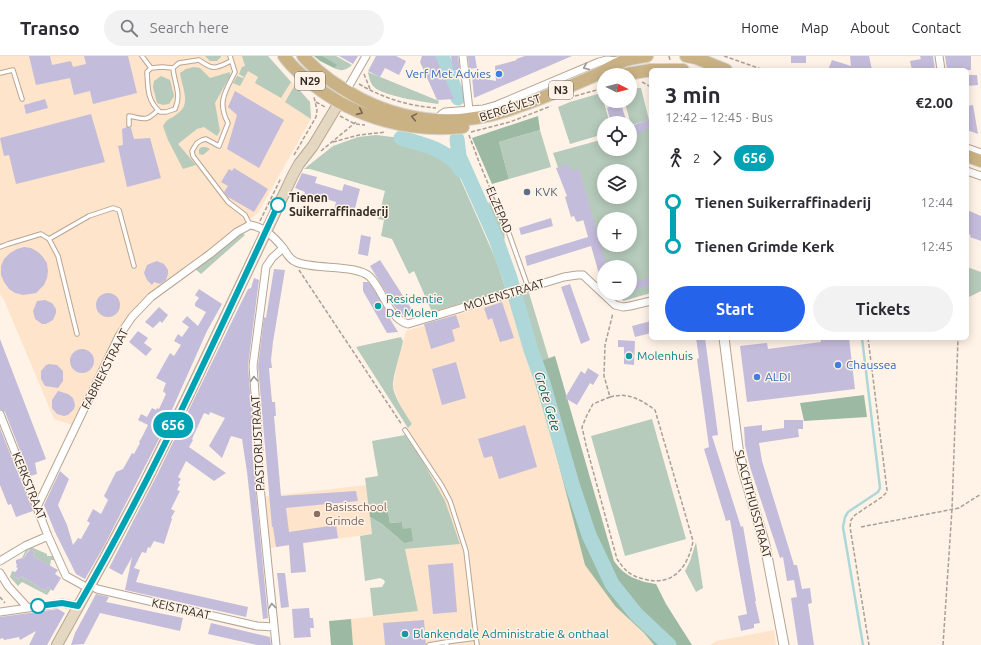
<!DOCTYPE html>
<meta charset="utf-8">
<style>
body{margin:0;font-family:Ubuntu,sans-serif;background:#f2f2f3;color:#2b2b33;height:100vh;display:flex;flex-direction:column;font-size:15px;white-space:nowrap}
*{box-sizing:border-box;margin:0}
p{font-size:13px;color:#7c7c81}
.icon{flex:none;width:22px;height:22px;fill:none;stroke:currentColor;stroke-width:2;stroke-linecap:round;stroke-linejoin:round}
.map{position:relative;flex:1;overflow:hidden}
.details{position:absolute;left:649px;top:12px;width:320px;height:272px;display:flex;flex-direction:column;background:#fff;border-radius:6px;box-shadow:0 2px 10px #0003}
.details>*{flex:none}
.badge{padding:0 8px;border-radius:13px;font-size:14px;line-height:26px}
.needle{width:26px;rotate:96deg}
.fabs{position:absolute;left:597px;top:12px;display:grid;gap:8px}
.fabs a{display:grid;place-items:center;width:40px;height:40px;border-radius:50%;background:#fff;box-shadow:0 2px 10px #0003;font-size:20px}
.map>.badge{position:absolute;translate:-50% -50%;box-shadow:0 0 0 2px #fff}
.legs{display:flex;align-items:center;gap:6px;height:44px;padding:0 16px;font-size:13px}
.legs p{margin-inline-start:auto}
.headline{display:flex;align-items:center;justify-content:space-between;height:68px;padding:0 16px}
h1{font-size:22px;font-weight:600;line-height:30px}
.action{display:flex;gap:8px;margin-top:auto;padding:8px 16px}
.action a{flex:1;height:46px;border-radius:24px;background:#2563eb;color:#fff;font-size:16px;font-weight:600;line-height:46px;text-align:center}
.action a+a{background:#f2f2f3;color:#2b2b33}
ul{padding:0 16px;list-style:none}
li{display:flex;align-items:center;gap:14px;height:44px;font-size:15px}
li i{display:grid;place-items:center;width:6px;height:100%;margin:0 5px;background:currentColor}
li i::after{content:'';width:10px;height:10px;margin:-5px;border:3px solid;border-radius:50%;background:#fff}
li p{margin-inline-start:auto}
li:first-child i{background:linear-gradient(#0000 50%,currentColor 0)}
li:last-child i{background:linear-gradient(currentColor 50%,#0000 0)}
header{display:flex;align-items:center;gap:24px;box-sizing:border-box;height:56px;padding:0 20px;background:#fff;border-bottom:1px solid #e1e1e2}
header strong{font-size:19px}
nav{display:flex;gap:22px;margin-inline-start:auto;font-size:14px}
.search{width:280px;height:36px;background:#f2f2f3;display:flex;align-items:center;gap:10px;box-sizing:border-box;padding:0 14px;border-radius:22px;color:#7c7c81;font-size:15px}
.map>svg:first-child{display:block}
</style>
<header>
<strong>Transo</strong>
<div class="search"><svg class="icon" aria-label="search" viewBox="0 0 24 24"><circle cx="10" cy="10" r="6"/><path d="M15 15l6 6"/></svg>Search here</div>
<nav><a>Home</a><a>Map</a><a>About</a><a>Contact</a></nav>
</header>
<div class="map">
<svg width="981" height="589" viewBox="0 0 981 589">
<rect width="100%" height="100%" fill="#fff3e7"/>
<path fill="#fee4ca" d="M0,0H268L310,46L311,63L258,157L128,262L72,369L54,363L4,244L0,238Z
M510,242L551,379L585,509L654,589H353L351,563L418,555L405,493L460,488L422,404L403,376L412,368L403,355L393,331L397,308L406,275Z
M366,429L372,478L270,492L263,441Z
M774,574L776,589H710L716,585Z"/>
<path fill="#b6cbbb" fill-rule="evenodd" d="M205,0H221V1L217,5H210Z
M242,0H268L291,26L281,42L255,27L258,21L248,15L240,30L233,27L237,20L243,22L244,21L239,18L242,11L245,10Z
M323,0H336L352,9C346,14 342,16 334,12L336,9Z
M194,11L200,12L210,22L230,16V20L215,47L220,75L217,80L204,71L197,73L178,88L196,109L183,113L168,84L163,70C168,61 170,64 177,58C192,48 182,32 180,17L186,13Z
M368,16L439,45L438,48C424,46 383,40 374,31C370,27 369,22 368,16Z
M161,20L170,24L174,40L169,48L163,49L157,47L153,31L154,25Z
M295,29L310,46L311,63L285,46Z
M630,32H641L649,64L631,69L625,47L621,48L615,67L608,45H630Z
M601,37L610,67H604V78L570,88L558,51L570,46Z
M651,70V237L623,245L621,237H630V211H604L584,164L577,166L553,97L604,83V93H630V76ZM604,115H630V141H604ZM604,163H630V189H604Z
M540,74L551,111L509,123L499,86Z
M376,79L417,84L424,87C428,102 438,96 448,103C451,105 453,109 455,111L496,204L506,234L432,256L414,215L409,218L392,183L381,180L384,164L378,163L385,135L310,113H304L333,90L358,81Z
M202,91H206L210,93L203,99L199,98V93Z
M488,146L495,149C500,162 508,176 503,189L496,173Z
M242,177L245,179L201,218L195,213Z
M967,211L981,216V235L967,242Z
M529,237L549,303L542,305L543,309L540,310L519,240Z
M401,281L403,285C401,296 392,322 393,332C395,342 406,359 412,368L408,372L356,291Z
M652,363L686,483L625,500L591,380Z
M405,379L422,404L445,445L460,488L405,493L418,555L373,560L370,532L382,531L385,526L384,524L380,522L365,525L360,480L372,478L370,461L382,468L404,487L402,466L390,467L387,451L369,454L365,422L378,420L372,385Z
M696,486L703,532L696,536L685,515L690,505Z
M31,491L47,498V500H55V504H51L50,510L33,500L35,496L29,493L23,503L22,502L26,494Z
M12,515L16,516L14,520L19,523L21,520L45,535L48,531L51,533L47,539L22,526L18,530L10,521Z"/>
<path fill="#9cb9a4" d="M314,0H323L337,9L334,12L320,5Z
M538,60L540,74L499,86L509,123L492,128L472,82Z
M555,300L614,505C625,521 638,525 656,528L666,548L692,589H654L644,577L615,550L585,509L551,379L530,311L542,309L541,305Z
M864,339L867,361L804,365L800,347Z
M387,451L390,467L402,466L403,473L411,472L413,485L404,487L382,468L370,461L369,454Z
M351,563L353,589H331L329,565Z"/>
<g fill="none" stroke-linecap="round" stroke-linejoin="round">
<path stroke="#add7d8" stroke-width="2.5" d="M862,282L880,432L878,436L848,456L845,461L843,471L863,589"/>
<path stroke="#add7d8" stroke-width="15" d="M442,0L458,42
M401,82C424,89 448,93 462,115
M457,83L459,100L496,183L510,222L531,294L543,327L572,428L589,479L612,528L636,558L669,589"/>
</g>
<path fill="#c4bcdb" d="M29,0H50L52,9L71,5L73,11L86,8L84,0H128L137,37L93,48L90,35L74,39L70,22L36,29Z
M339,0H358L353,8Z
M376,0H396L406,5L399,19L385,12L380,21L368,15Z
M422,0H435L454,43L437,44L420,6Z
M451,0H458L460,14H453Z
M468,0H475L477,12L469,13Z
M525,0H572L474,42L472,20L496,25L495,10L517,4L516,3Z
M791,0H806V7H791Z
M850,0H869L872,14H828L832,4L851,10Z
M920,0H933L935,14H912L910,5L921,3Z
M945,0H971V14H947Z
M967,19H977L978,29L967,30Z
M235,35L284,64L259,112L227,93L237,59L228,51Z
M45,43L48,52L26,58L24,49Z
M620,45L627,67H611L607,52L610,51L609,48Z
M973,49L978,78L967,74V50Z
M91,58L105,106L16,128L9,99L4,100L0,82Z
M651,63V70L646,72V75L632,79L630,70Z
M127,71L131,72L134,83L150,82L161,122L127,131L118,90L123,89L122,73Z
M569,108L571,115L579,113L607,211H604V228H602L591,190L527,210L525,200L588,181L583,163L576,165L574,160L571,161L565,141L567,140L556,112Z
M234,112L268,133L254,156L228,141L224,136L228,130L221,126L229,113L232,115Z
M302,117L317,121L315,127L342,135L344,128L360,133L353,160L334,154L336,146L316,140L314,147L302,144L305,136L295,132Z
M967,154L981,160V185L970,181L971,179L967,178Z
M551,162L553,170L521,179L519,172Z
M361,179L371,181L368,200L358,198Z
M24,191L31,192L38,196L43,201L47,207L48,215L47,222L44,229L36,237L23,239L15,237L9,233L4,226L1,219V210L4,203L10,197L17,193Z
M380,204L416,260L405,261L395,251L370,210Z
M157,205L164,208L168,214V218L166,224L160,228L154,226L152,229L147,224L144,217L147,209L154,206Z
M274,213L285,214L273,286L271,304L272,312H269L272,346H275L276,360H274L281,440L356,435L358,445L286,452L289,476L336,469L338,482L303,487L306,516L291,517L289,489L276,491L273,471H272L258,310L264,261L266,262Z
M651,221V229L630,235V227Z
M254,222L259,224L248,310L253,373L252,385L253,406L268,562L263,563L247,416L242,383L231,380L222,402L209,390L225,362L210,356L209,359L204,357L192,383L193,384L189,391L226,417L214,425L186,405L178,421L181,423L178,427L180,428L177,434L180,435L171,453L175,455L171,462L172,463L164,488L154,485L150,492L148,491L146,497L142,496L134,512L140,514L136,526L248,551L246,561L125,534L132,501L122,519L109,512L158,417L241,247L248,233L251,232Z
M363,226H368L371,229L391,263H390L398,276L387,277L363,235Z
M570,228L590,284L581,288L561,231Z
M199,233L222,248L207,275L159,383L104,490L85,523L76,518L55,476L44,449L60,415L69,423L58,449L67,469L73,489L78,482L81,483L90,467L87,465L93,453L101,458L108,444L104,440L116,416L123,413L132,397L134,398L140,387L139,386L142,381L148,369L138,364L141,358L147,361L152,352L156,354L157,352L159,353L166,338L163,335L166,327L156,322L170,297L174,300L181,289L174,285L178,278L182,281L189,271L182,266L187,260L198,270L206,256L195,250V247L199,242L195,239Z
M96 249a12 12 0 1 1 24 0a12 12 0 1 1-24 0Z
M45,244L52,247L56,253V257L53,264L46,268H42L35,263L33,255L37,245Z
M502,246L514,282L500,286L492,262L488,264L484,252Z
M159,251L168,259L162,267L160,265L153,272L145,266Z
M456,259L460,271L452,274L455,285L431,293L424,268Z
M651,265V277L635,281L632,270Z
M138,275L148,282L144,287L152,293L146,300L129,286Z
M696,282H705L718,379L712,380L741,471L743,470L756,545H755L760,567L754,568V572L741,575L738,560L747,558L730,464L726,465L704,393L709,391L697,303L699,302Z
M820,282H849L855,333L747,346L740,290L767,287L768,293L821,286Z
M0,283L46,403L35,407L37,418L30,420L5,356L0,353Z
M618,284L635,285L634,309L624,308V291H618Z
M70 305a12 12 0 1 1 24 0a12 12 0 1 1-24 0Z
M456,306L466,342L442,349L432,313Z
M49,308L57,309L63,315V325L58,332L45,330L41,323V315L46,309Z
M588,312L599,319L593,329L590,327L577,349L565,342L581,315L585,318Z
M58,335L68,338L73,342L75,349L74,353L68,359L64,360L57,358L52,352V344Z
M784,364H803V373H798L799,381L759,387L762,405L794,509H797L802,533L810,532L812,547L808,548L814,589H798L791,542L797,541L794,524L787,525L783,501L780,502L750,411L745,389L744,371L762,369V375L784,372Z
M525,369L537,411L499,423L492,400L484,402L478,383Z
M0,372L33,455L16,461L11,448L8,449L0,429Z
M30,493L35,496L33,500L58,514L55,518L61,522L53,535L48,531L45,535L21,520L20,523L13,520L18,512L16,511L17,509L16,507V504L22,502L23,503Z
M453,507L457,556L433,558L428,509Z
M277,517H285L289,551L281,552Z
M96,538L109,541L106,546L183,562L180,575L100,557L84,588L71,589L75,577Z
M309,552L310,562H313L314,572H310L311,581L294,582L292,553Z
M58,553L65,557L47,589H29L36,575L20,584L19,581L4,584L3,582L0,583V561Z
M424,564L426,589H385L383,567Z
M211,567L270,581L271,589H257L208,578Z"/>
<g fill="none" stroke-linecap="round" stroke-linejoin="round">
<g stroke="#b8a592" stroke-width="5.5">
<path id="service" d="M142,0L151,12
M230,0L235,16C225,36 217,46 228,67L219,90L206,83L202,84L197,87L192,95L193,100L228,146L245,159L250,169
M173,12L162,11L151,12L147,16C148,33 147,44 160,56H166L175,53C182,38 174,27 173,12L179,7L199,4C214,15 216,12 231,5
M0,17L13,14L22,43
M129,69V60C145,63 146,66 158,54
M507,172L528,231
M49,183L89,160L113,152L119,154L134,210
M0,191L8,188L41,178L49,183L58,200L77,278
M405,374L442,430L450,445L466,495L477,589
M429,589L446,586
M447,589L446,586L476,582"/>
</g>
<g stroke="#b8a592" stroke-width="9">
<path id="minor" d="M463,0L469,54
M939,0L941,14
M346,35L366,0
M436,64L442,58L445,56L483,53L497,49L599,6L607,4L620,5
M967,92L981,97
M967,115L981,120
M0,358L48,480L66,520L88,532
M37,451L119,280L132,261L151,241L210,198L237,176L250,169C265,171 275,182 284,193C287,198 290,204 296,206C315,214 357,208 370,221C383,234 389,263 408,268L564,221L577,219H583L615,249L623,251L630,250L651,245
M0,505L25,490L48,480
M0,517L8,530L28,552
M90,529L97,533L257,570L274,571
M0,556L62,547L78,550
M276,589L258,411L259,392L253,310L266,211L272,202L283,192"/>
</g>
<g stroke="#b8a592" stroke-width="11">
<path id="tertiary" d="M724,282L738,392L743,414L765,489L784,589"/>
</g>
<g stroke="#b8a592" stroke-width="12">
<path id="secondary" d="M57,589L105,502L145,427L187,342L293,119L299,108L313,90L346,35"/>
</g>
<g stroke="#d6d5d3" stroke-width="14">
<path id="primary" d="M284,0C292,12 304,21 315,30C356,62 411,77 463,71
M303,0C319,18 340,32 361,43C413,69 466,71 520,50C546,41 571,30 596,19C606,14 616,8 626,4C633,2 640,1 647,0
M686,0L696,2L726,14
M621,19L651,14H683
M967,100L981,105"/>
</g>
<path stroke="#a99f95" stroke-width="1.5" stroke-dasharray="4 2" stroke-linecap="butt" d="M669,0L670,4
M724,0L764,14
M364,18L370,33
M642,26L651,31
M359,28C383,42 408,50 436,52
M575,40L604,32
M316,46L325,51
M340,60L355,68L365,69
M471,76L510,66L551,50
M469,79L479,106L505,168
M333,86L359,79L386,76
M321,95L356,66
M294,99L316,61L317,54L314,41
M967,141L968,140
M260,165L281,122
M299,214L402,369
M868,282L887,434L886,437L882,441L855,459L851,464L850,471L869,589
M610,341C628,336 640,343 655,354L693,485C688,512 672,531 644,523C638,522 631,519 627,515C623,512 620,507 617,503L586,389L582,371L587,359L593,348L610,341L604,320L605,289L613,257
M861,471L959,452L981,438
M0,541L5,547
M943,589L952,453L958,282"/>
<use href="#service" stroke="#fff" stroke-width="3.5"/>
<use href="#minor" stroke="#fff" stroke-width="7"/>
<use href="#tertiary" stroke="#fff" stroke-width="9"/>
<use href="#secondary" stroke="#e5d8c2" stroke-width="10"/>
<use href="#primary" stroke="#cab285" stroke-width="12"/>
</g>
<defs><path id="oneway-chevron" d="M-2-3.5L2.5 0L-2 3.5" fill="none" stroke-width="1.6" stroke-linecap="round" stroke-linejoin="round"/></defs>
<g stroke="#9a9692">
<use href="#oneway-chevron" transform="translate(586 11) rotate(157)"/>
<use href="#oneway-chevron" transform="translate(254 323) rotate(-94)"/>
<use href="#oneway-chevron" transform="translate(272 550) rotate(-96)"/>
</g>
<g stroke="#786850">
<use href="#oneway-chevron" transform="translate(360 56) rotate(24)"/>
<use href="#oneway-chevron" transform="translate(414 61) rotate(-170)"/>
</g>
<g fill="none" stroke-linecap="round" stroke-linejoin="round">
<g stroke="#fff" stroke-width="9">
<path id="line-1" d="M38,550L62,547L78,550C153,421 215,284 278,149"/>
</g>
<use href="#line-1" stroke="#00a3b4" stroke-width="6"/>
</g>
<g fill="#3f7fe0" stroke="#fff3e7" stroke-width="1.5">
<circle cx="499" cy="18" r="4"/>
<circle cx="838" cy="309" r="4"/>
<circle cx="757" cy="321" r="4"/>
</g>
<circle fill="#5c6f8a" stroke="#fff3e7" stroke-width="1.5" cx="527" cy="136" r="4"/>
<g fill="#fff" stroke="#00a3b4" stroke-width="2">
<circle cx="278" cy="149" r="7"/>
<circle cx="38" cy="550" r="7"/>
</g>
<g fill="#0f9aa8" stroke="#fff3e7" stroke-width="1.5">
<circle cx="378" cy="250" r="4"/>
<circle cx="629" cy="300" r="4"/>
<circle cx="405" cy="578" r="4"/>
</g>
<circle fill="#8d6e63" stroke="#fff3e7" stroke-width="1.5" cx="317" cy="458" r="4"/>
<g text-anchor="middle" stroke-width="3" stroke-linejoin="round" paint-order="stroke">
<g fill="#fff3e7" stroke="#71685f" stroke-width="1">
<rect x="295" y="16" width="30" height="18" rx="3"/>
<rect x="549" y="25" width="24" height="18" rx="3"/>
</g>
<g font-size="11" font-weight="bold" fill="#342c25">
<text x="310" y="29">N29</text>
<text x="561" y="38">N3</text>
</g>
<g font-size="12" fill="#366cbe" stroke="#fff3e7" text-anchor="start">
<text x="491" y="22" text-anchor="end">Verf Met Advies</text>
<text x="846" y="313">Chaussea</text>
<text x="765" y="325">ALDI</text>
</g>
<g font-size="12" fill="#342c25" stroke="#fff3e7">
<text transform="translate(510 52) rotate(-18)" y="4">BERGÉVEST</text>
<text transform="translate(499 154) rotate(67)" y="4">ELZEPAD</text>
<text transform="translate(504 239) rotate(-17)" y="4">MOLENSTRAAT</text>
<text transform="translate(105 313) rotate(-63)" y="4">FABRIEKSTRAAT</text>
<text transform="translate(258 387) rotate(-93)" y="4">PASTORIJSTRAAT</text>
<text transform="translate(29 430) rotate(68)" y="4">KERKSTRAAT</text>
<text transform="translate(753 448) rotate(75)" y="4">SLACHTHUISSTRAAT</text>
<text transform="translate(181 553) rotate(13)" y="4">KEISTRAAT</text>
</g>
<g font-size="12" fill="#4e5e75" stroke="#fff3e7" text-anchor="start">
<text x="535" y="140">KVK</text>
</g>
<g font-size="12" font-weight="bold" fill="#342c25" stroke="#fff3e7" text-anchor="start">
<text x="289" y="146">Tienen<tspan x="289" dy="14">Suikerraffinaderij</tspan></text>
</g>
<g font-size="12" fill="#0d838f" stroke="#fff3e7" text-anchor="start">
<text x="386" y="247">Residentie<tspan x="386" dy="14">De Molen</tspan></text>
<text x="637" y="304">Molenhuis</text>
<text x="413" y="582">Blankendale Administratie &amp; onthaal</text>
</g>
<g font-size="12" fill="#785e54" stroke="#fff3e7" text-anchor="start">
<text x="325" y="455">Basisschool<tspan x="325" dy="14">Grimde</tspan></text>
</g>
<g font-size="13" font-style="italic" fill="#005c5f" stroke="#fff3e7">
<text transform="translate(548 345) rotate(73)" y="5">Grote Gete</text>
</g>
</g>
</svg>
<div class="fabs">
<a><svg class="needle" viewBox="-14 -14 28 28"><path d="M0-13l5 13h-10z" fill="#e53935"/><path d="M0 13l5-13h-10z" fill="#7c7c81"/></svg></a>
<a><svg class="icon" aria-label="locate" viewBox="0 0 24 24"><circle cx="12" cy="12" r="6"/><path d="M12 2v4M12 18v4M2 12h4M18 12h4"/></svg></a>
<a><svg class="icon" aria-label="layers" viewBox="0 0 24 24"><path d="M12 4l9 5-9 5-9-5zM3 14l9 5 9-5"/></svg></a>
<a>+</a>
<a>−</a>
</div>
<b class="badge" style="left:173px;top:369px;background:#00a3b4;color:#fff">656</b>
<section class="details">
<div class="headline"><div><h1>3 min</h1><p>12:42 – 12:45 · Bus</p></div><b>€2.00</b></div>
<div class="legs"><svg class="icon" aria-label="walk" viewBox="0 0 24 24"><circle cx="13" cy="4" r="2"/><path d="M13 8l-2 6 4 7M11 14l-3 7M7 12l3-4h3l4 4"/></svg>2<svg class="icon" aria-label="forward" viewBox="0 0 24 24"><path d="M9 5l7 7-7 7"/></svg><b class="badge" style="background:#00a3b4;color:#fff">656</b></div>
<ul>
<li><i style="color:#00a3b4"></i><b>Tienen Suikerraffinaderij</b><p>12:44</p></li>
<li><i style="color:#00a3b4"></i><b>Tienen Grimde Kerk</b><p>12:45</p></li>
</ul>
<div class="action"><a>Start</a><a>Tickets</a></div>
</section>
</div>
